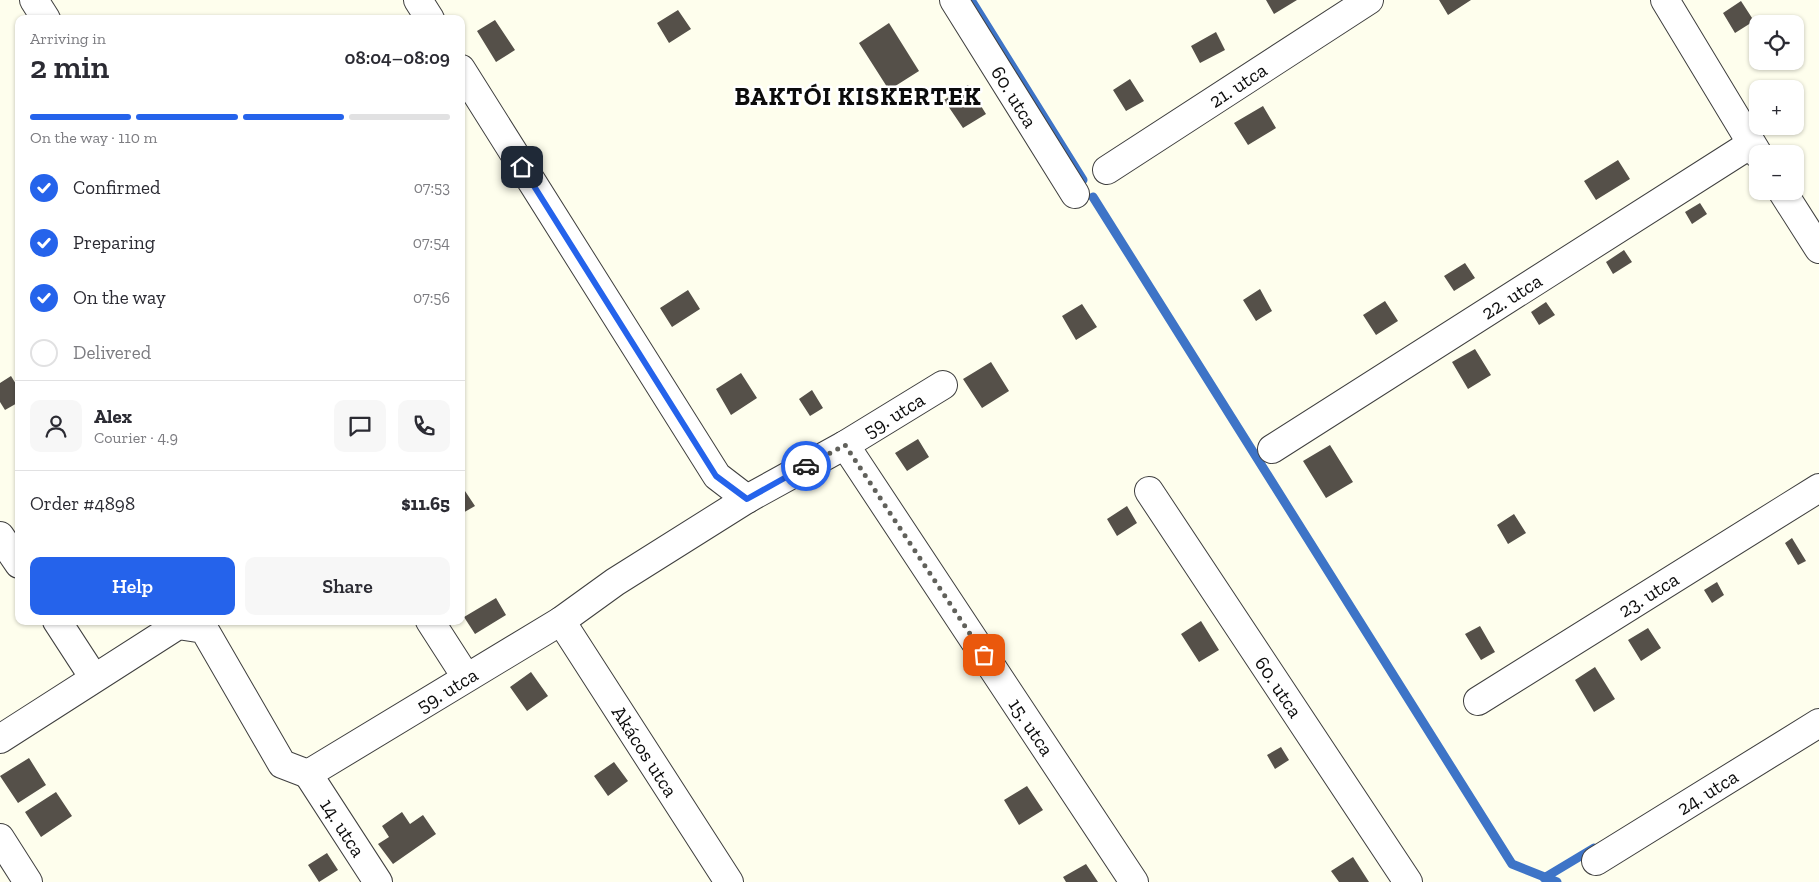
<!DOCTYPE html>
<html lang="en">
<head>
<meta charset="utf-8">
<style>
	:root { --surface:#fff; --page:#f7f7f7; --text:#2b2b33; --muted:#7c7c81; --line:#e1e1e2; --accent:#2563eb }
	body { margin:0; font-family:"Zilla Slab",serif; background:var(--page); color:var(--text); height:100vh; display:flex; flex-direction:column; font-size:19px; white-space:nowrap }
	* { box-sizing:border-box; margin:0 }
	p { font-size:16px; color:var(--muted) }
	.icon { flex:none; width:28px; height:28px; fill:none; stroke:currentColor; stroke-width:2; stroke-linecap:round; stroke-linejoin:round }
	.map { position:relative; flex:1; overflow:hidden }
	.drawer { position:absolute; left:15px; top:15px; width:450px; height:610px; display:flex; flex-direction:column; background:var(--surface); border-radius:10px; box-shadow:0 1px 4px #0004 }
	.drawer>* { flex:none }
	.buttons { position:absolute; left:1749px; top:15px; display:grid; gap:10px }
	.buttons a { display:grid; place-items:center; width:55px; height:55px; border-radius:10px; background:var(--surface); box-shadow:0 1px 4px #0004; font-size:25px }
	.pin { position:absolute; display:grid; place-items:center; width:42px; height:42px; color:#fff; margin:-21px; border-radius:10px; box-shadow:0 2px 8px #0006 }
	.courier { position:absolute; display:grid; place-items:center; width:50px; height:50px; margin:-25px; border:4px solid #2563eb; border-radius:50%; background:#fff; color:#222; box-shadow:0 1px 6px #0007 }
	.headline em { font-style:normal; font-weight:600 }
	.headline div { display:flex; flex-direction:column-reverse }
	.headline { display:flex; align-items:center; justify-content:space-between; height:85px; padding:0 15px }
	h1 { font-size:32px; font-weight:600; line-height:38px }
	.bar { display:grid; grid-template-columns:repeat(4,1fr); gap:8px 5px; align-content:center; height:60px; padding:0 15px }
	.bar i { height:6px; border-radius:4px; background:var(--line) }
	.bar .on { background:var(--accent) }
	.bar p { grid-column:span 4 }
	.line { display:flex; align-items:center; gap:12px; padding:0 15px; border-top:1px solid var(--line) }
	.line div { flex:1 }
	.round { display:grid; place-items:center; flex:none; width:52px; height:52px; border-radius:10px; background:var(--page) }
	ol { padding:0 15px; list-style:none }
	li { display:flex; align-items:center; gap:15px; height:55px }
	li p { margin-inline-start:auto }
	li .icon { padding:5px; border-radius:50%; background:var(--accent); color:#fff; stroke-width:4 }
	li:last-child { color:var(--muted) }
	li i { width:28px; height:28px; border:2px solid var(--line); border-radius:50% }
	.button { display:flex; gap:10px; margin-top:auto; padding:10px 15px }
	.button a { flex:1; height:58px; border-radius:10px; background:var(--accent); color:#fff; font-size:20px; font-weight:600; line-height:58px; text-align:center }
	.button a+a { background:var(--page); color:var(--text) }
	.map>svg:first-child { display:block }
</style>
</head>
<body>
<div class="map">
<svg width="1819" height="882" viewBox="0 0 1819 882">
	<rect width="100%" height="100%" fill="#fefeed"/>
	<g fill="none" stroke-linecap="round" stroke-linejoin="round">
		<path stroke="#3e74c7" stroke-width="9" d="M971 0 1083 180
			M1093 197 1512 864 1557 882
			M1544 878 1594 848"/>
	</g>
	<path fill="#555049" d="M1266 0H1297L1274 14Z
		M1439 0H1471L1448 15Z
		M1741 1 1754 21 1735 33 1723 13Z
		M678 10 691 29 669 43 657 23Z
		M495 20 515 50 496 62 477 31Z
		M889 23 919 71 889 90 859 43Z
		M1216 32 1225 50 1200 63 1191 46Z
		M1130 79 1144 101 1126 111 1113 90Z
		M968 85 986 114 963 128 944 100Z
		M1263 106 1276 128 1248 145 1234 123Z
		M1618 160 1630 179 1596 200 1584 181Z
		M1700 203 1707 214 1692 224 1685 212Z
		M1624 250 1632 262 1613 274 1606 262Z
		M1465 263 1475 278 1454 291 1444 276Z
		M1260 289 1272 311 1256 321 1243 300Z
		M688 290 700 309 672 327 660 308Z
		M1385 301 1398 321 1376 335 1363 315Z
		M1546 302 1555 315 1539 325 1531 312Z
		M1082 304 1097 327 1076 340 1062 316Z
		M1475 349 1491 375 1468 389 1452 362Z
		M991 362 1009 391 982 408 963 379Z
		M741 373 757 398 731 415 716 389Z
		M11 376 19 389V402L5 410 0 402V383Z
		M812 390 823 408 810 416 799 399Z
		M918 439 929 457 907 471 895 453Z
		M1330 445 1353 482 1326 498 1303 461Z
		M463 488 475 506 461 514V489Z
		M1127 506 1137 523 1117 536 1107 519Z
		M1514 514 1526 533 1508 544 1497 525Z
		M1792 538 1806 561 1798 565 1785 543Z
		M1717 582 1724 595 1712 603 1704 590Z
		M496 598 506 615 475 634 464 617Z
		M1201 621 1219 650 1199 662 1181 634Z
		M1480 626 1495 652 1481 660 1465 634Z
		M1648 628 1661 648 1641 661 1628 640Z
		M1595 667 1615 699 1594 712 1575 680Z
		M531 672 548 696 527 711 510 687Z
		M1281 747 1289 760 1275 769 1267 755Z
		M29 758 46 785 18 803 0 776Z
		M614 762 628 781 608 796 594 776Z
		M1027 786 1043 810 1019 825 1004 800Z
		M56 792 72 816 41 837 25 812Z
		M402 812 410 824 423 815 436 834 393 864 378 844 389 837 382 826Z
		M327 853 338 870 319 882 308 865Z
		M1353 857 1369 882H1339L1331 871Z
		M1086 864 1098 882H1066L1063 877Z"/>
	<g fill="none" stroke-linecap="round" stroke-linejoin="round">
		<g stroke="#3f3f3f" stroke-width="30">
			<g id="minor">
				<path d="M34 0 46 19"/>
				<path d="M418 0 430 19"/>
				<path id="s1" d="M954 0 1075 194"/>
				<path d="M1665 0 1758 154"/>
				<path d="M461 69 717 476 747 499"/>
				<path id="s2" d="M1107 170 1369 0"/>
				<path d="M1782 191 1819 249"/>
				<path id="s3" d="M845 445 1134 882"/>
				<path id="s4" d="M1272 449 1751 144"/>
				<path id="s5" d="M1149 491 1408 882"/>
				<path d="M0 536 19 564"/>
				<path d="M57 621 94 678"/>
				<path d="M430 621 466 677"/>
				<path id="s6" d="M561 621 729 882"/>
				<path id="s7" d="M1478 701 1819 488"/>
				<path id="s8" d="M0 739 178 625 204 629 282 764 308 774 561 621 615 582 747 499 845 445 943 385"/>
				<path id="s9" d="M308 774 378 882"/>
				<path d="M0 838 28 882"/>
				<path id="s10" d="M1596 861 1819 723"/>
			</g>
		</g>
		<use href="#minor" stroke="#fff" stroke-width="28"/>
	</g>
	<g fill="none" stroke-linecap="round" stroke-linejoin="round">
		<path stroke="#61615b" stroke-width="5" stroke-dasharray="0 9" d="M806 466 845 445 984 655"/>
		<path stroke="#2563eb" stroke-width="6" d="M522 167 716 476 747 499 806 466"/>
	</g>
	<g text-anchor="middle" stroke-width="5" stroke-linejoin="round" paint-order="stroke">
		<g font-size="20" fill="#0c0c0c" stroke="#fff">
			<text dy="7" stroke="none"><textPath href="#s2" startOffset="156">21. utca</textPath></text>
			<text dy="7" stroke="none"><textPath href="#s1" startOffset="114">60. utca</textPath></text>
			<text dy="7" stroke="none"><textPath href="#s4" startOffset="284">22. utca</textPath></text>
			<text dy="7" stroke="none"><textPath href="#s8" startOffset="1109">59. utca</textPath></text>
			<text dy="7" stroke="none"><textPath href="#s7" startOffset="201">23. utca</textPath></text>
			<text dy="7" stroke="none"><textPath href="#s5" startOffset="235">60. utca</textPath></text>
			<text dy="7" stroke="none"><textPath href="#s8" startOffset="584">59. utca</textPath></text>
			<text dy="7" stroke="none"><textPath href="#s3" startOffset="338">15. utca</textPath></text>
			<text dy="7" stroke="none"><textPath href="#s6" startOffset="155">Akácos utca</textPath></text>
			<text dy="7" stroke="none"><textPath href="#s10" startOffset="131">24. utca</textPath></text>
			<text dy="7" stroke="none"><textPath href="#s9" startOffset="64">14. utca</textPath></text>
		</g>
		<g font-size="25" font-weight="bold" letter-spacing="1" fill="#0c0c0c" stroke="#fff">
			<text x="858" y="105">BAKTÓI KISKERTEK</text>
		</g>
	</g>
</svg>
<div class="buttons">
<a><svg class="icon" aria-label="locate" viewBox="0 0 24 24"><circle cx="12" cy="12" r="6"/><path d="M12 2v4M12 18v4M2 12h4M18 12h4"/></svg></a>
<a>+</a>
<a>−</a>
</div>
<div class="pin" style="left:984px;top:655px;background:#ea580c"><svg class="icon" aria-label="bag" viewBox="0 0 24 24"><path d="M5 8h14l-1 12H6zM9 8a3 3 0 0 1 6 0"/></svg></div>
<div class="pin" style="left:522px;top:167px;background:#1f2937"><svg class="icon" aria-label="home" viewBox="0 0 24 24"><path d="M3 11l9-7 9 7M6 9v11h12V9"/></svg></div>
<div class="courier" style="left:806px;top:466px"><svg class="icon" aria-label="car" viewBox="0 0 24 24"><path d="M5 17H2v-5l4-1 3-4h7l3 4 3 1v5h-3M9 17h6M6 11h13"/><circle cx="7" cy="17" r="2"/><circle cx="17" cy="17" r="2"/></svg></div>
<section class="drawer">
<div class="headline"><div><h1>2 min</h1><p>Arriving in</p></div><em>08:04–08:09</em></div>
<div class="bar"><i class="on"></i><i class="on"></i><i class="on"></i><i></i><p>On the way · 110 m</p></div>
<ol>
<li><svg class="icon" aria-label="check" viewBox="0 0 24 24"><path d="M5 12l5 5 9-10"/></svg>Confirmed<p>07:53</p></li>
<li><svg class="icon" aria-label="check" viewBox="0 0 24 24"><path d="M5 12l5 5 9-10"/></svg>Preparing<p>07:54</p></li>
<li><svg class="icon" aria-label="check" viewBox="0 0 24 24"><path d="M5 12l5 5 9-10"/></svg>On the way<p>07:56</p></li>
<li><i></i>Delivered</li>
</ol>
<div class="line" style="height:90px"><a class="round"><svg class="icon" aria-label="person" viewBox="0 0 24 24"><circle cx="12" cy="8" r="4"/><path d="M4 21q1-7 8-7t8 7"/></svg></a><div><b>Alex</b><p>Courier · 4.9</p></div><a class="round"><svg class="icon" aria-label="chat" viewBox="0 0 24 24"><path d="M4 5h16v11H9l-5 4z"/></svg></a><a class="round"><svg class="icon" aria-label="phone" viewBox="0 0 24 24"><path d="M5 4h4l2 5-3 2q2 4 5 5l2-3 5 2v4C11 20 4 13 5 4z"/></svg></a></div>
<div class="line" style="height:65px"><div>Order #4898</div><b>$11.65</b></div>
<div class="button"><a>Help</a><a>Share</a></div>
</section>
</div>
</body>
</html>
